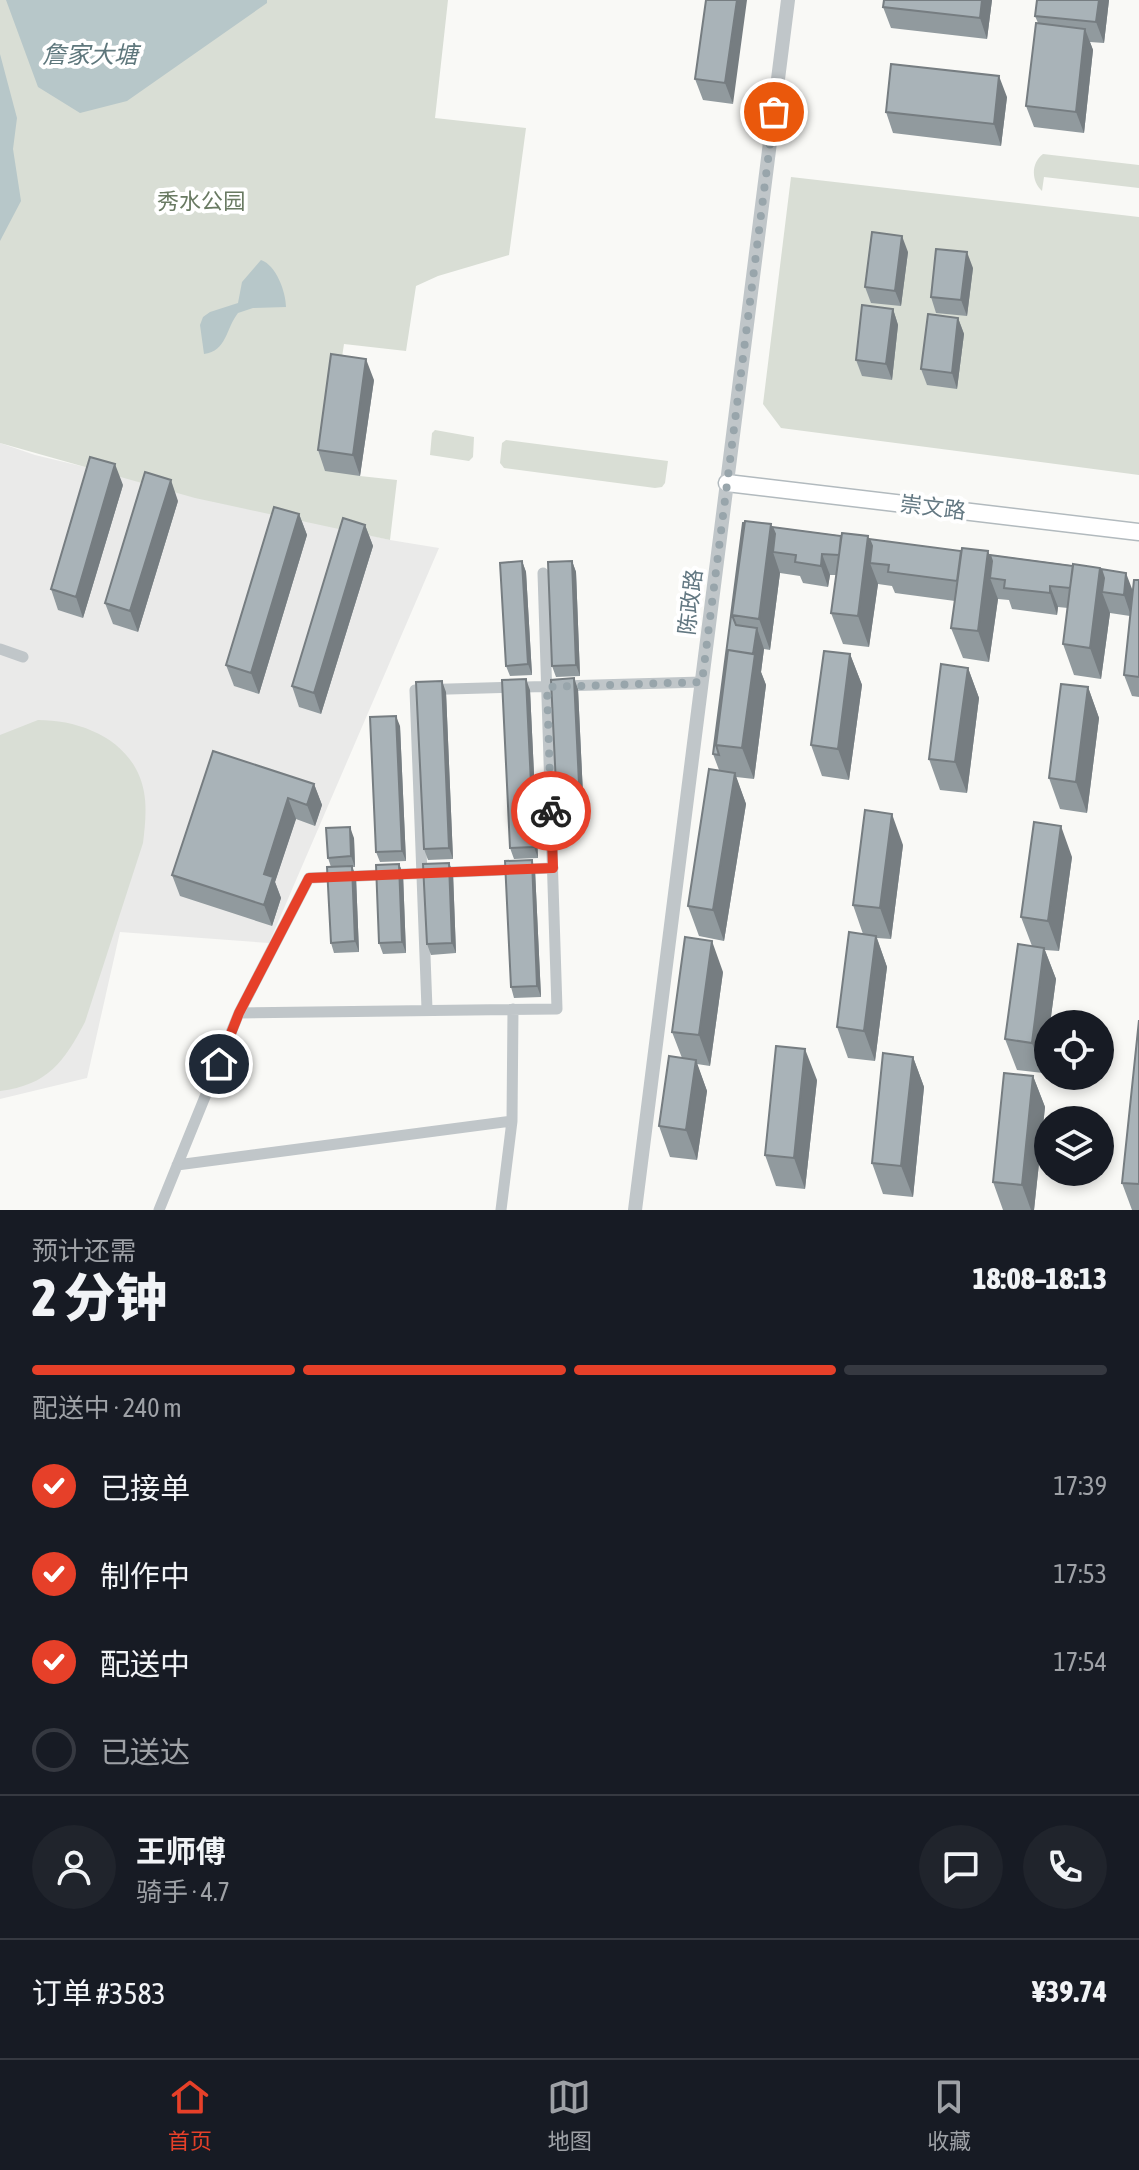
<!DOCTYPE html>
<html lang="zh">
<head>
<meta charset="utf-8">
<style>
	:root { --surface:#171b24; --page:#20242c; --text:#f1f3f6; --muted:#9ea1a6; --line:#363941; --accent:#e64029 }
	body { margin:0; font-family:"Asap Condensed","Noto Sans SC",sans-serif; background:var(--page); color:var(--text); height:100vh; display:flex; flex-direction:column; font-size:30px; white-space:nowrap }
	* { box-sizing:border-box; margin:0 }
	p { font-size:26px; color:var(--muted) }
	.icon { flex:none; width:44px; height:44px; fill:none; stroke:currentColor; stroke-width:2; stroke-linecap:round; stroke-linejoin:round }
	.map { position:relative; height:1210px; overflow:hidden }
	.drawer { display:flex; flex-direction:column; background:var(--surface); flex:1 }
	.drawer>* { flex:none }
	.controls { position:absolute; left:1034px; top:1010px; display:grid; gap:16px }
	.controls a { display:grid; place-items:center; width:80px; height:80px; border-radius:50%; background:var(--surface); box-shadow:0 4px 12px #0003; font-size:40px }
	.pin { position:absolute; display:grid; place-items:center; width:68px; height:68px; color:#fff; margin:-34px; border:4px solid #fff; border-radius:50%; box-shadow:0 2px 8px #0007 }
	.courier { position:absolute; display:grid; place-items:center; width:80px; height:80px; margin:-40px; border:6px solid #e64029; border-radius:50%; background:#fff; color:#222; box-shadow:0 2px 10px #0007 }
	.head em { font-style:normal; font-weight:800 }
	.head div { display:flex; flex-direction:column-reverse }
	.head { display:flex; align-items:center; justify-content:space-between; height:136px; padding:0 32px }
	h1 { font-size:52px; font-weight:800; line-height:60px }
	.bar { display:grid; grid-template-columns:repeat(4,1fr); gap:12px 8px; align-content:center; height:96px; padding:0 32px }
	.bar i { height:10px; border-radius:6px; background:var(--line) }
	.bar .selected { background:var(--accent) }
	.bar p { grid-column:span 4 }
	.line { display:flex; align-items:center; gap:20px; padding:0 32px; border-top:2px solid var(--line) }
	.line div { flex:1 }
	.round { display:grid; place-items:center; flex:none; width:84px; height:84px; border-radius:42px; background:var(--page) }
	ol { padding:0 32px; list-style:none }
	li { display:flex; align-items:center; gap:24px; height:88px }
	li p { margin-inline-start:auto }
	li .icon { padding:8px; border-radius:50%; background:var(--accent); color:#fff; stroke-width:4 }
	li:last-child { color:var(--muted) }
	li i { width:44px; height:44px; border:4px solid var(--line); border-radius:50% }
	.tab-bar { display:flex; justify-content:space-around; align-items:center; height:112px; border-top:2px solid var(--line); background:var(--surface); font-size:22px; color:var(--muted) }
	.tab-bar a { display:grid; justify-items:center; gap:4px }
	.tab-bar .selected { color:var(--accent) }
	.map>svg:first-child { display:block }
</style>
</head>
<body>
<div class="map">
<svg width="1139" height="1210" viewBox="0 0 1139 1210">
	<rect width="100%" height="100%" fill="#f9f9f6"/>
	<path fill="#eaeae9" d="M0 443 35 455 390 540 439 548 269 943 120 932 87 1078 0 1099Z"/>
	<path fill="#d9ded5" d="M0 0H448L435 118 526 128 509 255 438 276 416 286 406 351 344 344 341 364 360 476 397 480 390 540 195 498 0 443Z
		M1043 154 1139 165V188L1044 177 1042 191C1031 181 1031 163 1043 154Z
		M791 177 1139 217V475L781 428 763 404Z
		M435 430 474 437 473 457 469 461 430 455 432 433Z
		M506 440 668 461 665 483 662 487 655 488 504 468 500 463 502 443Z
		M38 720C84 720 135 742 144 792 147 809 145 826 143 843L85 1022C64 1062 48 1085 0 1091V735Z"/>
	<path fill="#b7c7c9" d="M6 0H267V3L127 101 80 113 38 87Z
		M0 54 17 118 13 149 21 201 0 241Z
		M261 260C276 265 286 292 286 307L253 308 238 313C226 328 227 351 204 354L200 325 203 317 210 312 238 303 242 282Z"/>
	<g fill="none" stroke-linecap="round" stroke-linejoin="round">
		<g stroke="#b2babe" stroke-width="19">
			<path id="secondary" d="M727 483 1139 532"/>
		</g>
		<path stroke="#c0c6c9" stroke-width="11" d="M0 649 23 657
			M427 1009 415 690 702 682
			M239 1013 557 1009 543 573
			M177 1165 512 1121
			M159 1210 239 1013 309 878 553 868
			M501 1210 512 1121 513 1009"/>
		<path stroke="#c0c6c9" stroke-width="14" d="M635 1210 788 0"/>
		<use href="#secondary" stroke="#fff" stroke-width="16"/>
	</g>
	<path fill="#919a9e" d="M706 0 733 104 703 100 695 79Z
		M992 0 987 39 891 28 883 7Z
		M1037 0H1109L1104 43 1090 42 1093 50 1084 133 1034 127 1026 106 1038 23 1035 16Z
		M1007 97 1001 146 893 133 886 112Z
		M908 252 901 306 871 303 865 287Z
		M973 268 967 316 936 313 931 297Z
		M893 309 898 325 892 380 862 376 856 360Z
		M958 318 964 334 957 389 927 385 921 369Z
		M374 380 360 476 325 471 318 450Z
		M123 485 83 618 58 610 51 589Z
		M178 501 138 632 113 624 105 603Z
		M299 514 307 535 259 694 234 686 226 665Z
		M743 523 1101 569 1133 591 1139 580V697L1132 696 1124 675 1130 616 1110 613 1101 679 1074 675 1063 644 1068 608 1058 607 1057 615 1012 609 1009 600 998 599 989 662 963 658 951 628 955 601 895 593 892 586 878 584 869 647 843 644 831 613 836 575H830L828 587 803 583 800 576 780 573 770 650 764 649 761 672 766 685 754 779 736 777 746 804 724 941 699 936 688 906 719 770 713 754Z
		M365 525 373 546 321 714 299 707 292 686Z
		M522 561 526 572 532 675 510 676 506 666Z
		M572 561 576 572 580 676 556 677 552 666Z
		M850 654 862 685 849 780 822 776 811 745Z
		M968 668 979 698 967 793 940 790 929 759Z
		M1088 687 1099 718 1087 813 1060 809 1049 778Z
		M578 689 584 816 560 817 557 806Z
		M530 690 538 858 514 859 510 848Z
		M446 692 453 859 428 860 424 849Z
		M400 726 406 861 380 862 376 852Z
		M213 751 314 784 322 805 315 826 296 819 275 882 281 898 272 926 180 896 172 875Z
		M354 838 355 867H352L356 877 359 952 334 953 331 943V867L328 858Z
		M903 845 891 939 877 938 887 967 875 1061 848 1058 837 1027 863 934 853 905Z
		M1072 857 1059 951 1045 950 1056 979 1050 1024H1048L1043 1073 1017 1070 1005 1039 1032 946 1021 917Z
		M532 860 535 870 541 997 514 998 511 987Z
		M449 863 453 873 456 953 431 955 427 944Z
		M399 864 403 874 406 953 383 954 379 943Z
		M723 972 710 1066 697 1064 707 1091 697 1160 670 1157 659 1126 682 1058 672 1032Z
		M1139 1020V1210H1132L1122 1183Z
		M913 1057 924 1087 913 1197 883 1194 872 1163Z
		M1033 1076 1045 1107 1034 1210H1003L993 1182Z
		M817 1080 805 1189 776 1186 765 1155Z"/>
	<path fill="#767d81" d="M737 0H747L733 104 725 83Z
		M982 0H992L987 39 980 18Z
		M1099 0H1109L1104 43 1096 22Z
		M1085 29 1093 50 1084 133 1076 112Z
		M999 76 1007 97 1001 146 994 124Z
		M902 236 908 252 901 306 895 291Z
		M967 252 973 268 967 316 961 300Z
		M893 309 898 325 892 380 886 364Z
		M958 318 964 334 957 389 952 373Z
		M366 359 374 380 360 476 353 455Z
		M115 464 123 485 83 618 76 597Z
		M171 480 178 501 138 632 130 611Z
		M299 514 307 535 259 694 251 673Z
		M771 524 782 553 773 552 780 573 770 650 759 619Z
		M365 525 373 546 321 714 314 693Z
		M868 536 878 564 870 563 878 584 869 647 858 616Z
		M988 551 999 579 990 578 998 599 989 662 978 631Z
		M822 554 830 575 828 587 821 566Z
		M522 561 526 572 532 675 528 664Z
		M572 561 576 572 580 676 576 665Z
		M1100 568 1110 593 1102 592 1110 613 1101 679 1090 648Z
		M1126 573 1134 594 1131 616 1124 595Z
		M1050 586 1058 607 1057 615 1050 593Z
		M757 628 764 649 761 672 766 685 754 779 742 748Z
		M850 654 862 685 849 780 838 749Z
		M968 668 979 698 967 793 955 762Z
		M574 678 578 689 584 816 580 805Z
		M526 679 530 690 538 858 534 847Z
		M442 681 446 692 453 859 449 848Z
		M1088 687 1099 718 1087 813 1076 782Z
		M396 716 400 726 406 861 402 851Z
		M735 773 746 804 724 941 713 910Z
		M314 784 322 805 315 826 307 805Z
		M288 798 296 819 275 882 281 898 272 926 264 905V874Z
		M892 814 903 845 891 939 880 908Z
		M1061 826 1072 857 1059 951 1048 921Z
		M350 827 354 838 355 867 351 856Z
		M532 860 535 870 541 997 537 986Z
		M449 863 453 873 456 953 452 943Z
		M399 864 403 874 406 953 402 942Z
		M352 866 356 877 359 952 355 941Z
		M876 936 887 967 875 1061 864 1031Z
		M712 941 723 972 710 1066 699 1035Z
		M1044 948 1056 979 1050 1024H1048V1038L1043 1073 1032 1043Z
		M805 1049 817 1080 805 1189 794 1158Z
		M913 1057 924 1087 913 1197 901 1166Z
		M696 1060 707 1091 697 1160 686 1130Z
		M1033 1076 1045 1107 1034 1210H1031L1022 1185Z"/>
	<path fill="#a9b3b8" stroke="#767d81" stroke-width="2" d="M706 0H737L725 83 695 79Z
		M884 0H982L980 18 883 7Z
		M1037 0H1099L1096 22 1035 16Z
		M1036 23 1085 29 1076 112 1026 106Z
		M891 64 999 76 994 124 886 112Z
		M872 232 902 236 895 291 865 287Z
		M936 249 967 252 961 300 931 297Z
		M862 305 893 309 886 364 856 360Z
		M928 314 958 318 952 373 921 369Z
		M331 354 366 359 353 455 318 450Z
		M90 457 115 464 76 597 51 589Z
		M145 472 171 480 130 611 105 603Z
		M274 507 299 514 251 673 226 665Z
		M343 518 365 525 314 693 292 686Z
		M745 521 771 524 759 619 732 615Z
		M743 523H744L732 615 736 625 757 628 753 654 728 650 716 745 719 755 713 754Z
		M772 527 841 536 839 555 822 554 821 566 795 562 796 555 773 552 775 534Z
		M842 533 868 536 858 616 831 613Z
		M869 539 961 551 957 581 888 572 889 565 870 563 872 546Z
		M962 548 988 551 978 631 951 628Z
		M990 555 1073 566 1070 588 1050 586V593L1004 588 1005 580 990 578 992 561Z
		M522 561 528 664 506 666 500 563Z
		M572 561 576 665 552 666 548 562Z
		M1073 564 1100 568 1090 648 1063 644Z
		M1101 569 1126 573 1124 595 1102 592 1104 578Z
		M1134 580H1139V677L1124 675Z
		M728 650 755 654 742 748 716 745Z
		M824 651 850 654 838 749 811 745Z
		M941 664 968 668 955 762 929 759Z
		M574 678 580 805 557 806 551 680Z
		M526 679 534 847 510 848 502 680Z
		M442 681 449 848 424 849 416 682Z
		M1061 684 1088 687 1076 782 1049 778Z
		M396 716 402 851 376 852 370 717Z
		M213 751 314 784 307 805 288 798 264 874 273 877 264 905 172 875Z
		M709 769 735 773 713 910 688 906Z
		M865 810 892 814 880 908 853 905Z
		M1034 822 1061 826 1048 921 1021 917Z
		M350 827 351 856 328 858 326 828Z
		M532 860 537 986 511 987 505 861Z
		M449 863 452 943 427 944 423 864Z
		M399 864 402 942 379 943 376 865Z
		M352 866 355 941 331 943 327 867Z
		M849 932 876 936 864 1031 837 1027Z
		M685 937 712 941 699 1035 672 1032Z
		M1018 944 1044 948 1032 1043 1005 1039Z
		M1139 1020V1184L1122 1183Z
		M776 1046 805 1049 794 1158 765 1155Z
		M883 1053 913 1057 901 1166 872 1163Z
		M669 1056 696 1060 686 1130 659 1126Z
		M1004 1073 1033 1076 1022 1185 993 1182Z"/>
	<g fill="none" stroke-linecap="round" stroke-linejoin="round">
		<path stroke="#98a5ab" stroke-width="8" stroke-dasharray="0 14.4" d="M551 811 547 687 702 682 774 112"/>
		<path stroke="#e64029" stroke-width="10" d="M219 1064 239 1013 309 878 553 868 551 811"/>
	</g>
	<g text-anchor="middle" stroke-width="8" stroke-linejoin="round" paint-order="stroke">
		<g font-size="22" fill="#697a62" stroke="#fff">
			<text x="201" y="209">秀水公园</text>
		</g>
		<g font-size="22" fill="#637882" stroke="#fff">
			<text transform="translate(933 507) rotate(7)" y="8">崇文路</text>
			<text transform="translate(690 602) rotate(-83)" y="8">陈政路</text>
		</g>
		<g font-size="24" font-style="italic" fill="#5e777c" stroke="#fff">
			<text x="90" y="63">詹家大塘</text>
		</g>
	</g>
</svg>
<div class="controls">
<a><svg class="icon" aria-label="locate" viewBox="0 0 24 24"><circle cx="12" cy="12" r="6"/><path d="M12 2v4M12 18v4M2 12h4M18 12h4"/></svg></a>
<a><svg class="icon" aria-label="layers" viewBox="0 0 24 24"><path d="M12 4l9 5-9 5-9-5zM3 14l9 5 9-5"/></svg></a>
</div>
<div class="pin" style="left:774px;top:112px;background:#ea580c"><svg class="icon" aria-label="bag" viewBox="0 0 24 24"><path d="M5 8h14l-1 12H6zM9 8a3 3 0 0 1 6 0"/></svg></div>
<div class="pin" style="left:219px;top:1064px;background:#1f2937"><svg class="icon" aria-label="home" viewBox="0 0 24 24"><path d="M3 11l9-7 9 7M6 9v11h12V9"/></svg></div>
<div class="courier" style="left:551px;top:811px"><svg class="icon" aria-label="bike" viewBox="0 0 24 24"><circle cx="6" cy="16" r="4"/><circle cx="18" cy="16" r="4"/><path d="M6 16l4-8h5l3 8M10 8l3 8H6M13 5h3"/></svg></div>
</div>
<section class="drawer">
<div class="head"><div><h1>2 分钟</h1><p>预计还需</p></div><em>18:08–18:13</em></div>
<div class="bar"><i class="selected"></i><i class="selected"></i><i class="selected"></i><i></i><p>配送中 · 240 m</p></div>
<ol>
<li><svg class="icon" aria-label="check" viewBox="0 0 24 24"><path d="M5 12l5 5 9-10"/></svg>已接单<p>17:39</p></li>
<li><svg class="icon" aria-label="check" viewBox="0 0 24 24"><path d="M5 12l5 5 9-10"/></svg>制作中<p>17:53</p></li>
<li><svg class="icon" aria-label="check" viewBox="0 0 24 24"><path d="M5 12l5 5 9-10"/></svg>配送中<p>17:54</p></li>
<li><i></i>已送达</li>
</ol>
<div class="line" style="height:144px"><a class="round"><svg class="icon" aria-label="person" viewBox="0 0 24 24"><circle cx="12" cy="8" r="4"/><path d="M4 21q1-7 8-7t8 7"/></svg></a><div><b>王师傅</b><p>骑手 · 4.7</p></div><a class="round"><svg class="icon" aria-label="chat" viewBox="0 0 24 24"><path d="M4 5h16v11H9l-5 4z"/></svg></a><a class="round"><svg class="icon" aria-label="phone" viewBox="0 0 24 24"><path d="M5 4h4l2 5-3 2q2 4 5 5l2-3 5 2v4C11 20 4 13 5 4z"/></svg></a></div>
<div class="line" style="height:104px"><div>订单 #3583</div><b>¥39.74</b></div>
</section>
<nav class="tab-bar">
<a class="selected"><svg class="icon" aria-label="home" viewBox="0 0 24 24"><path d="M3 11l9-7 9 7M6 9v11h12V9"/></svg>首页</a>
<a><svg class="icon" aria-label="map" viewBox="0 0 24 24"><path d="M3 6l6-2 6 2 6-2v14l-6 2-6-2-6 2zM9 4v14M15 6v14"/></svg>地图</a>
<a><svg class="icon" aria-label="saved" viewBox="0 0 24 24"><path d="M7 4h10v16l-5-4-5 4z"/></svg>收藏</a>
</nav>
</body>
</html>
